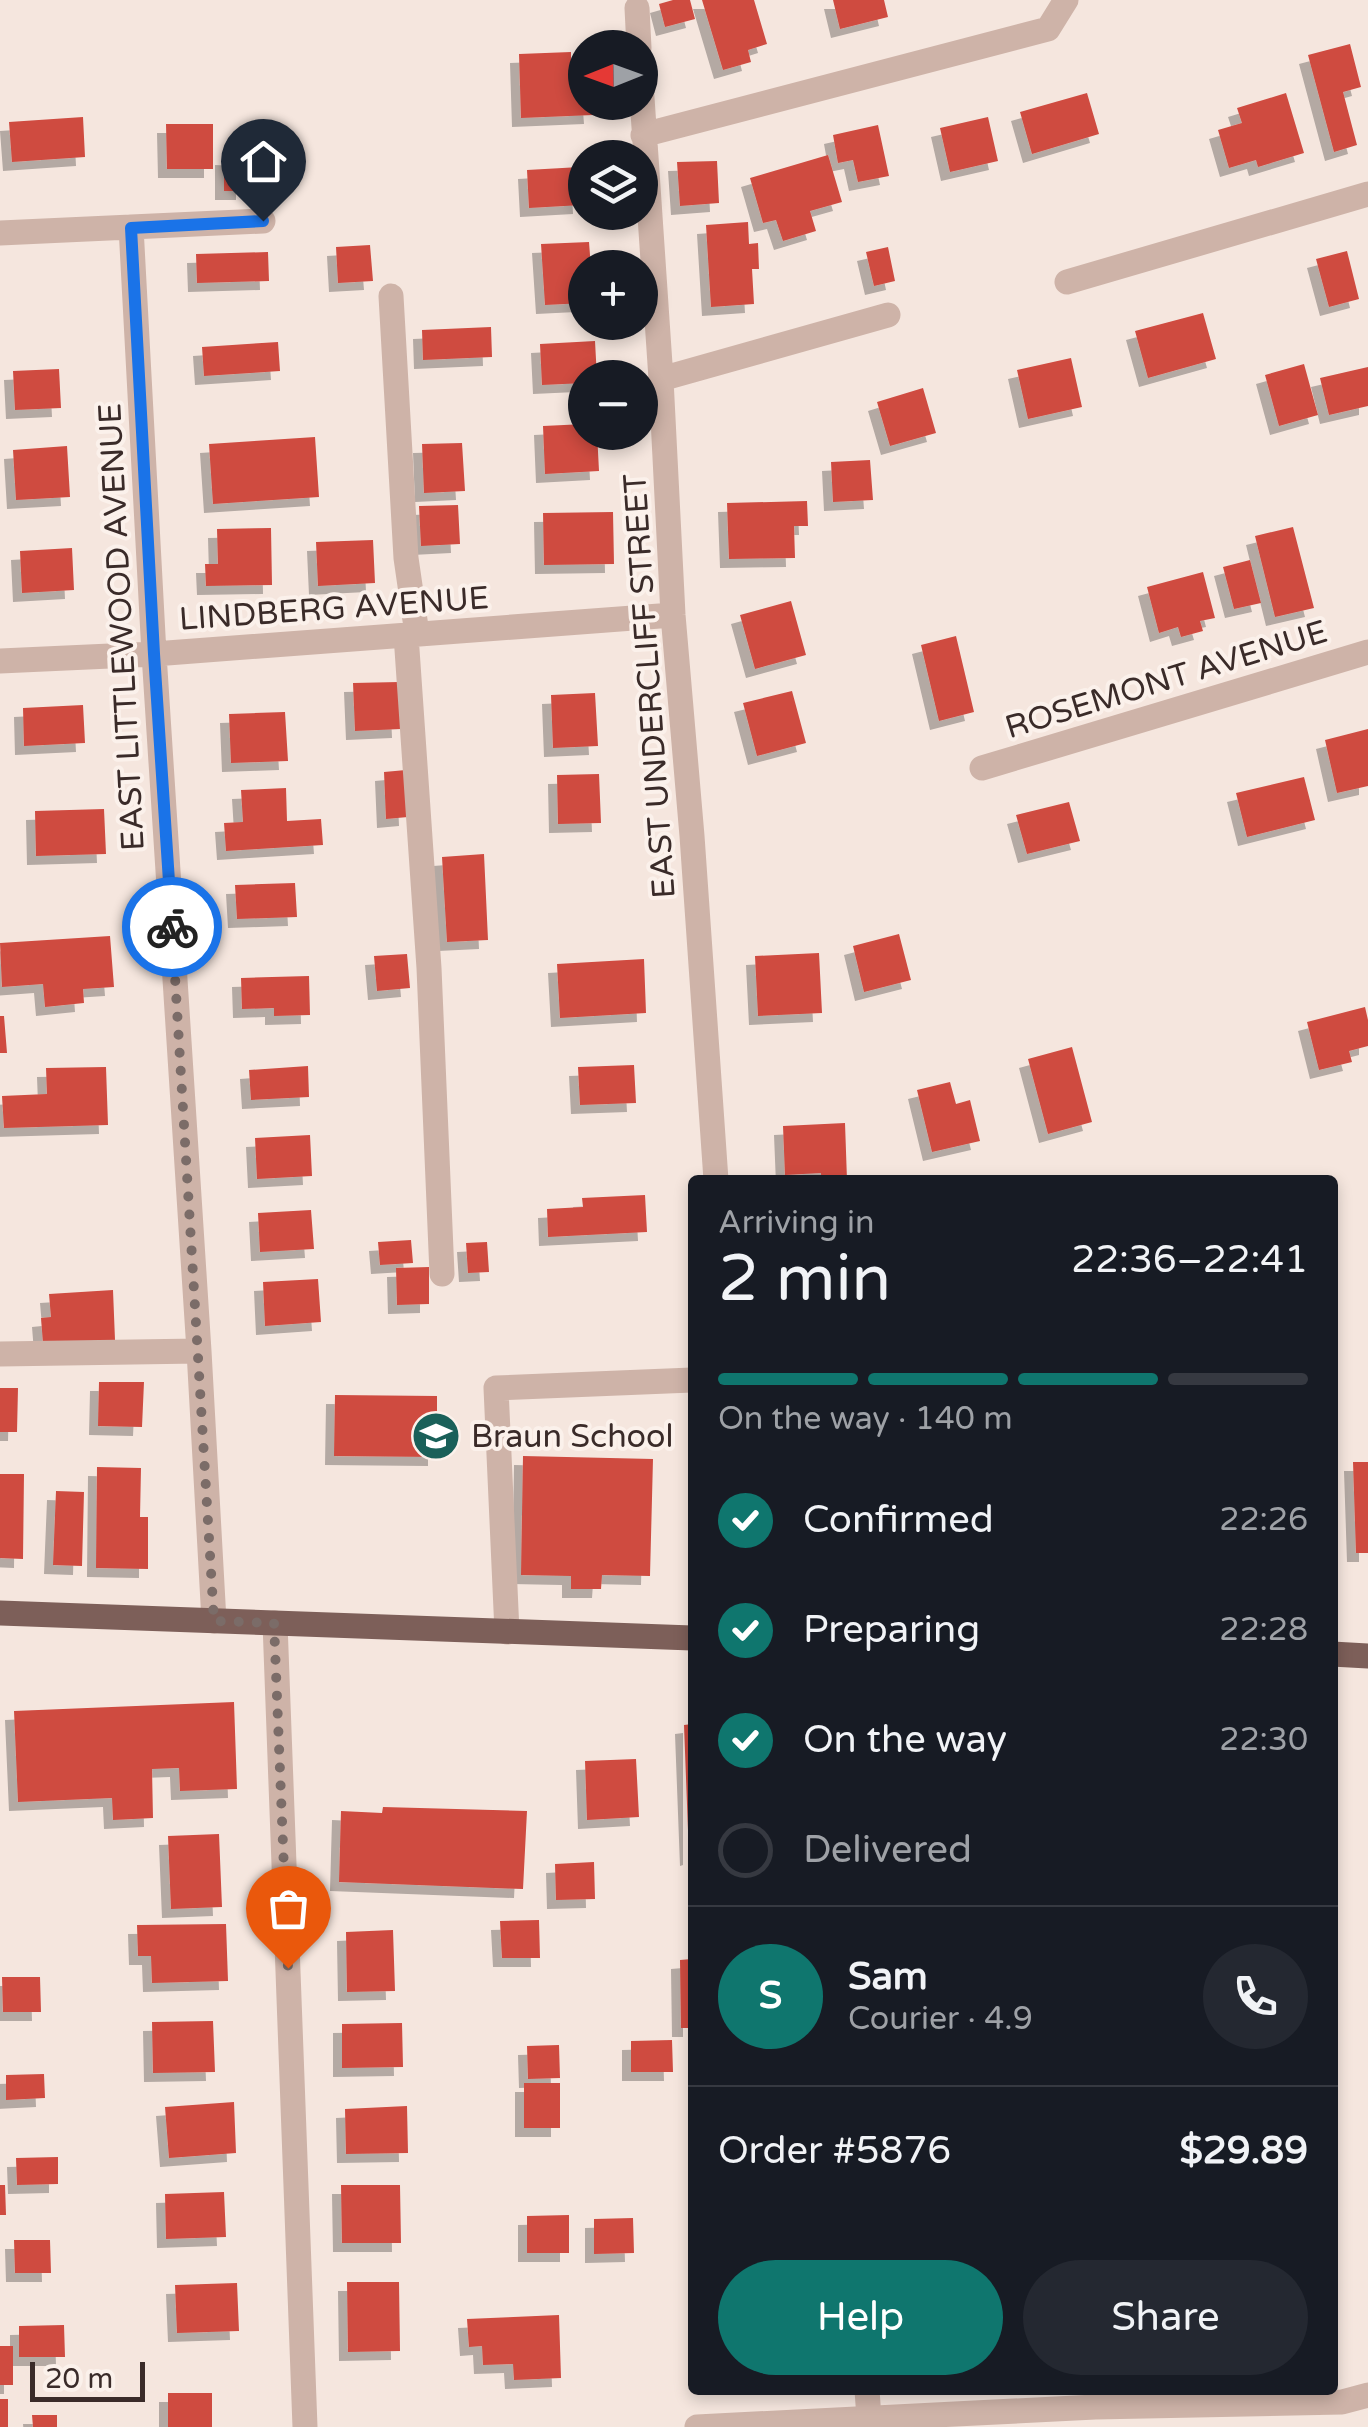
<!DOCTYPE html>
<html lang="en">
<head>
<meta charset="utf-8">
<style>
	:root { --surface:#171b24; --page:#242831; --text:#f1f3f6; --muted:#9ea1a6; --line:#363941; --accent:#0f766e }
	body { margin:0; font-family:"Varela Round",sans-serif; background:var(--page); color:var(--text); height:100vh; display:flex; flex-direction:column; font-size:38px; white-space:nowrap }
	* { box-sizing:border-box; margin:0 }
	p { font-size:32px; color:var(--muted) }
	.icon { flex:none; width:55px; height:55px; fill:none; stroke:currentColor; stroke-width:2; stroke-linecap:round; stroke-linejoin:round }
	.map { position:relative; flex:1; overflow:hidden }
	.panel { position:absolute; left:688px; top:1175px; width:650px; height:1220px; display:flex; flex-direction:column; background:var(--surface); border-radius:10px; box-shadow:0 5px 15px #0003 }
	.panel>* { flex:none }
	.needle { width:65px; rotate:269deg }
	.tools { position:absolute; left:568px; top:30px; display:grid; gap:20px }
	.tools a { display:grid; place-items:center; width:90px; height:90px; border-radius:50%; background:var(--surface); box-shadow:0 5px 15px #0003; font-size:50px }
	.scale { position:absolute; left:30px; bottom:25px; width:115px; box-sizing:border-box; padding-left:10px; border:5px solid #3a2b29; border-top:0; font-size:28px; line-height:35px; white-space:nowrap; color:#3a2b29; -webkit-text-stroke:8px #fbf1eb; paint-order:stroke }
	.pin { position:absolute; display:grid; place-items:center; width:85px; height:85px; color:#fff; margin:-102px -42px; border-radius:50% 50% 50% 0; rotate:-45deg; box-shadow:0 0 10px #0007 }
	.pin .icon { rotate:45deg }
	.courier { position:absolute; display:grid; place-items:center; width:100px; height:100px; margin:-50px; border:8px solid #1a73e8; border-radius:50%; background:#fff; color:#222; box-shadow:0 2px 12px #0007 }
	.summary em { font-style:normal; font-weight:600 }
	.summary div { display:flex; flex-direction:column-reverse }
	.summary { display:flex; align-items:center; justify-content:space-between; height:170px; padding:0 30px }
	h1 { font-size:65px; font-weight:600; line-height:75px }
	.bar { display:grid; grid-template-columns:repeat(4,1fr); gap:15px 10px; align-content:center; height:120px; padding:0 30px }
	.bar i { height:12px; border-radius:8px; background:var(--line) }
	.bar .selected { background:var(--accent) }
	.bar p { grid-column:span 4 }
	.line { display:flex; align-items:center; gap:25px; padding:0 30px; border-top:2px solid var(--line) }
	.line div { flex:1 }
	.round { display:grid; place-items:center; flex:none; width:105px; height:105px; border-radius:52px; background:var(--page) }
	ol { padding:0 30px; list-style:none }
	li { display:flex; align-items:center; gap:30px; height:110px }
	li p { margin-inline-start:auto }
	li .icon { padding:10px; border-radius:50%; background:var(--accent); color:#fff; stroke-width:4 }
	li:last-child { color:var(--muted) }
	li i { width:55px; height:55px; border:5px solid var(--line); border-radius:50% }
	.cta { display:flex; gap:20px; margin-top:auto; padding:20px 30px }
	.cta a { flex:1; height:115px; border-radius:60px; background:var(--accent); color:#fff; font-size:40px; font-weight:600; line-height:115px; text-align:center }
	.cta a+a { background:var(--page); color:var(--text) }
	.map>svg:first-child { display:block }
</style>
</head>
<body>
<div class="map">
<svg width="1368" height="2427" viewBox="0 0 1368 2427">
	<defs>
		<filter id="shadow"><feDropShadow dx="-9" dy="9" stdDeviation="0" flood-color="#0004"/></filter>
	</defs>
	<rect width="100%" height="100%" fill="#f5e6de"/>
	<path fill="#cf4b41" filter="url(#shadow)" d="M673 0H690L695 19 665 27 659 4Z
		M702 0H754L767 44 748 50 751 62 723 70Z
		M833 0H884L888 17 840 29Z
		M1350 44 1361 87 1343 92 1357 145 1334 152 1308 55Z
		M571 52V88H585V102H592L593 115 521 118 519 54Z
		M1087 93 1099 134 1032 154 1020 112Z
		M1286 93 1304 153 1258 167 1256 160 1229 168 1218 130 1242 123 1237 108Z
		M83 117 85 157 12 162 9 122Z
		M988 117 998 161 950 172 940 128Z
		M166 124H213V169H167Z
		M878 125 889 176 858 182 853 160 838 163 833 135Z
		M828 155 842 202 810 211 816 231 783 241 776 220 763 223 750 178Z
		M224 156 245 157V191H224Z
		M717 161 719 203 680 206 677 162Z
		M580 167 582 205 529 208 527 170Z
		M748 222 749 244 758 243 759 269H752L754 304 711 307 706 225Z
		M589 242 591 268H585V303L545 305 541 244Z
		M370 245 373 281 338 283 336 247Z
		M888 247 895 281 874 286 866 252Z
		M1347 251 1359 299 1329 307 1316 259Z
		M268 252 269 281 197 283 196 254Z
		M1203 313 1216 359 1148 378 1135 331Z
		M491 327 492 357 423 360 422 330Z
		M595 341 597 378H585V383L542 385 540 344Z
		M278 342 280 371 204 376 202 347Z
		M1071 358 1082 407 1028 419 1017 370Z
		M1304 364 1318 415 1279 426 1265 375Z
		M1368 367V406L1329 415 1320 378Z
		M59 369 61 408 15 410 13 371Z
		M923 388 936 433 890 446 877 402Z
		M585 424V432H597L599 471 545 474 543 426Z
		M315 437 319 497 213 504 209 444Z
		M462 443 465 491 424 493 422 444Z
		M67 446 70 497 16 500 13 450Z
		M870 460 873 500 833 502 831 462Z
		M807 501 808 526H794L795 558 729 559 727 503Z
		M458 505 460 544 421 546 419 506Z
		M613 512 614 564 544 565 543 513Z
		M1293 527 1314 608 1275 617 1255 536Z
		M271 528 272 585 206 586 205 564H218L217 529Z
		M373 540 375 583 318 586 316 542Z
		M72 548 74 590 22 593 20 551Z
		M1250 560 1261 603 1234 609 1223 567Z
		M1203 572 1215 618 1200 621 1203 631 1181 637 1178 627 1159 633 1147 587Z
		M791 601 806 655 755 669 740 615Z
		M956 636 974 712 939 721 921 645Z
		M399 682 401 729 355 731 353 683Z
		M792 691 806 743 757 756 743 703Z
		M595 693 598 746 553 748 551 695Z
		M83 705 85 743 24 746 23 708Z
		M285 712 288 761 231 763 229 714Z
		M1368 729V786L1337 793 1325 740Z
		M406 770 408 817 386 819 384 772Z
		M599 774 601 823 558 824 557 775Z
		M1304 777 1315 820 1247 837 1236 793Z
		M286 788 287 821 321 819 323 845 226 851 224 823 243 822 241 790Z
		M1069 802 1080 841 1027 854 1016 815Z
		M104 809 106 854 36 856 35 811Z
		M484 854 488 940 447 942 442 857Z
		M295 883 297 917 237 919 235 885Z
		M899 934 911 980 864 992 853 946Z
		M110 936 114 987 83 989 84 1003 45 1007 43 984 2 987 0 943Z
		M819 953 822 1013 758 1016 755 956Z
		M407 954 410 988 377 991 374 956Z
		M644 959 646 1013 560 1018 557 964Z
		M309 976 310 1015 274 1016V1008L242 1009 241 978Z
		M1365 1007 1368 1020V1046L1349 1051 1352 1062 1319 1070 1307 1022Z
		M0 1016H4L7 1053H0Z
		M1072 1047 1092 1122 1048 1134 1028 1059Z
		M634 1065 636 1103 580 1105 578 1067Z
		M308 1066 309 1097 251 1100 249 1070Z
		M106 1067 108 1125 4 1128 2 1096 47 1094 46 1068Z
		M950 1082 956 1104 970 1100 980 1141 932 1152 917 1090Z
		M845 1123 847 1180H821V1173L785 1175 783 1126Z
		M310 1135 312 1176 257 1179 255 1138Z
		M645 1195 647 1232 548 1237 547 1209 583 1207 582 1198Z
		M311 1210 314 1249 260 1252 258 1213Z
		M411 1240 413 1263 380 1265 378 1242Z
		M487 1242 489 1272 468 1273 466 1243Z
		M429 1267V1304L397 1305 396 1268Z
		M318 1279 321 1322 265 1326 263 1282Z
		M113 1290 115 1340 43 1343 41 1318 51 1317 49 1294Z
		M99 1382H144L142 1427 98 1426Z
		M0 1388H18L17 1432H0Z
		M335 1395 437 1396V1457L334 1456Z
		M523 1456 653 1459 650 1576 602 1575 601 1589H571V1576L521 1575Z
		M1353 1462H1368V1553H1356Z
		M97 1467 141 1468 140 1517H148V1569L96 1568Z
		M0 1474H24L23 1559 0 1558Z
		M56 1491 84 1492 82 1566 53 1565Z
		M234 1702 237 1789 180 1791 179 1768 152 1769 153 1818 113 1820 112 1798 18 1802 14 1711Z
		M692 1724V1856L689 1857 684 1725Z
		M636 1759 639 1817 587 1820 585 1761Z
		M383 1807 527 1811 523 1889 339 1882 341 1811 382 1813Z
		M219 1834 222 1907 171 1909 168 1836Z
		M594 1862 595 1899 556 1900 555 1864Z
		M539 1920 540 1958H502L500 1921Z
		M226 1924 228 1981 152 1983 151 1956H138L137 1925Z
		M393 1930 395 1991 347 1992 346 1932Z
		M692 1959V2028H681L680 1960Z
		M2 1977H40L41 2012H3Z
		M213 2021 215 2072 153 2073 152 2022Z
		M402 2023 403 2067 342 2068V2024Z
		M672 2040 673 2072H631V2041Z
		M559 2045 560 2078 528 2079 527 2046Z
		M44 2074 45 2098 6 2100V2075Z
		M524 2083H560V2128H524Z
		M234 2102 236 2153 169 2158 165 2107Z
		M407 2106 408 2153 346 2154 345 2109Z
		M58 2157V2184L17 2185 16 2158Z
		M0 2185H5L6 2215H0Z
		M341 2185H400L401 2243H342Z
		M224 2192 226 2237 166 2239 165 2194Z
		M569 2215V2253H527V2216Z
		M633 2218 634 2253 594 2254V2219Z
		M14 2240H50L51 2273H15Z
		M1332 2271H1337L1338 2315H1332Z
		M347 2282H399L400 2351 348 2352Z
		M237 2283 239 2331 177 2333 175 2285Z
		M559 2315 561 2378 514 2380 513 2364 483 2365 482 2346 469 2347 467 2319Z
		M64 2325 65 2357H19V2326Z
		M0 2346H13V2385H0Z
		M168 2393H212V2427H168Z
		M0 2399H8V2427H0Z
		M32 2415H57V2427H33Z"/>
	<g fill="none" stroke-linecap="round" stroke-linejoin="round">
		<path stroke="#ceb3a8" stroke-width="25" d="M637 8 639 48
			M640 68 661 379 673 615 692 836 716 1180
			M643 135 1048 29 1066 0
			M131 227 154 654 199 1351 214 1621
			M0 233 263 221
			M1067 282 1368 194
			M391 296 406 558 417 634
			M661 379 888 315
			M406 635 429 968 442 1274
			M0 661 154 654 673 615
			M982 768 1368 652
			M0 1354 199 1351
			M275 1623 305 2427
			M507 1632 496 1388 692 1380
			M867 2390 869 2418
			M697 2427 1095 2407 1342 2402 1368 2395"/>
		<path stroke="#7d5f59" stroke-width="25" d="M0 1613 692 1638
			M1332 1654 1368 1656"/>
	</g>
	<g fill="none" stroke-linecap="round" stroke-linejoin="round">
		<path stroke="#7b6c68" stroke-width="10" stroke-dasharray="0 18" d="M172 927 214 1621 274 1623 288 1968"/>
		<path stroke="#1a73e8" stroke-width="12" d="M172 927 154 654 131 228 263 221"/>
	</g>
	<defs>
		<g id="school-disc" transform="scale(2.5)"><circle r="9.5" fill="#1a6059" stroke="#fbf1eb"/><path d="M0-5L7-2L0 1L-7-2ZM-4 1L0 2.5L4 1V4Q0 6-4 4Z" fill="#fff"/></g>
	</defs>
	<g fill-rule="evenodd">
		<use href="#school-disc" x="436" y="1436"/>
	</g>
	<g text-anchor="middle" stroke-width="8" stroke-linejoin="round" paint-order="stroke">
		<g font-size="32" fill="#3a2b29" stroke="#fbf1eb">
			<text transform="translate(334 608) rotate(-4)" y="11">LINDBERG AVENUE</text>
			<text transform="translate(121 627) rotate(-93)" y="11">EAST LITTLEWOOD AVENUE</text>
			<text transform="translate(1166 679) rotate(-17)" y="11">ROSEMONT AVENUE</text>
			<text transform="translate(649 686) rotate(-94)" y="11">EAST UNDERCLIFF STREET</text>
		</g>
		<g font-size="32" fill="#3a2b29" stroke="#fbf1eb" text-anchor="start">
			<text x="471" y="1447">Braun School</text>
		</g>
	</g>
</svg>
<div class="tools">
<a><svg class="needle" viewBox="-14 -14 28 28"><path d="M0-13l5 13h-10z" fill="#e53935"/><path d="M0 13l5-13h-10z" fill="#9ea1a6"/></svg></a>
<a><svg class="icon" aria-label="layers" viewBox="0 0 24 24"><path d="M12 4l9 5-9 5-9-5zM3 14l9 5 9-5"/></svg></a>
<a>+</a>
<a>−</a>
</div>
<div class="scale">20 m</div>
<div class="pin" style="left:288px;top:1968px;background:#ea580c"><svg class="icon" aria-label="bag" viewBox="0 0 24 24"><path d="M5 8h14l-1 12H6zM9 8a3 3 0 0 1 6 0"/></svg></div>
<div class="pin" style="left:263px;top:221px;background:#1f2937"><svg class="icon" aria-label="home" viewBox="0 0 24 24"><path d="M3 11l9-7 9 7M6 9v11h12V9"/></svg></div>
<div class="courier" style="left:172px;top:927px"><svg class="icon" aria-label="bike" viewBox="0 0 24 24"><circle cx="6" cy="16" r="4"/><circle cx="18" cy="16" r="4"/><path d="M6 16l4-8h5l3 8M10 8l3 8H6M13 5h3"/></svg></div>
<section class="panel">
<div class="summary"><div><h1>2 min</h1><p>Arriving in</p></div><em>22:36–22:41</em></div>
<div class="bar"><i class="selected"></i><i class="selected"></i><i class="selected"></i><i></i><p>On the way · 140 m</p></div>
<ol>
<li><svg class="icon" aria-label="check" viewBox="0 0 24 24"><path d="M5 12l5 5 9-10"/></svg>Confirmed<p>22:26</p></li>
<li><svg class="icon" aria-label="check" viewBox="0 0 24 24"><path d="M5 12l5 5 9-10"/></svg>Preparing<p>22:28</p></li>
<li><svg class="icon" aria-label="check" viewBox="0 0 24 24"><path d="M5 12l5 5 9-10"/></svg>On the way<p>22:30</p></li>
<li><i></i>Delivered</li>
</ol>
<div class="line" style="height:180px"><b class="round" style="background:var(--accent);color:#fff">S</b><div><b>Sam</b><p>Courier · 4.9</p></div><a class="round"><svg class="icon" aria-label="phone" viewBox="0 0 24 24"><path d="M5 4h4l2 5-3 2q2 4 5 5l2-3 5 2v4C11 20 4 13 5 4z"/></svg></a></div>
<div class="line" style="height:130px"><div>Order #5876</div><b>$29.89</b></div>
<div class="cta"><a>Help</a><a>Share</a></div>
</section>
</div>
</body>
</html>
